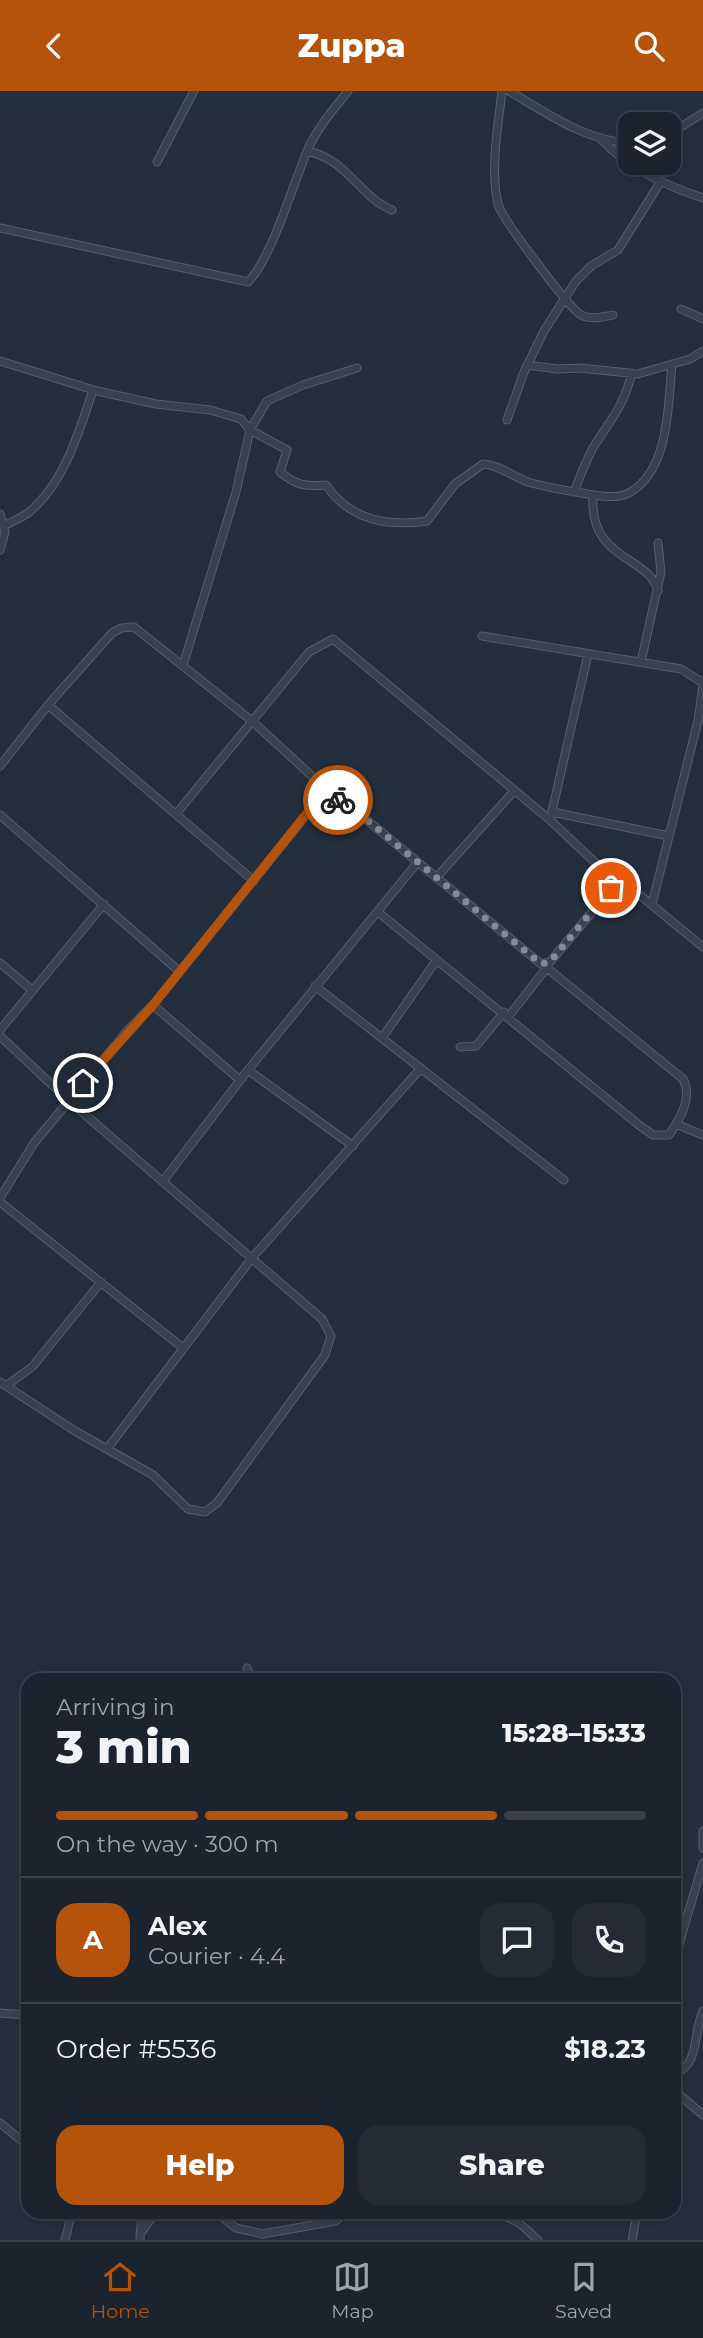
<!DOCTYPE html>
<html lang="en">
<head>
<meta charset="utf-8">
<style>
	:root { --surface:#1b232e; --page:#242b36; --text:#f1f3f6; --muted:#a0a4aa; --line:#39404a; --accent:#b45309 }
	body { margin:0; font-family:Montserrat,sans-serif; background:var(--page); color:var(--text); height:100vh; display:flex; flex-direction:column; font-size:26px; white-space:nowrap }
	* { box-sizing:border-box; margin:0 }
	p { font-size:23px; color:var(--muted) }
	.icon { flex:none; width:38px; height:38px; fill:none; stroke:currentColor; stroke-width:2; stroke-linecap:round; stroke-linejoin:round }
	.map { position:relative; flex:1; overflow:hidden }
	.side { position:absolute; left:21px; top:1582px; width:660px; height:546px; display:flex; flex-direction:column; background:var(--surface); border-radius:21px; box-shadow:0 4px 10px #0003,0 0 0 2px var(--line) }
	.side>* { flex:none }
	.controls { position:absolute; left:618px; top:21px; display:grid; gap:14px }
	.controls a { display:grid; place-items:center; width:63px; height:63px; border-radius:14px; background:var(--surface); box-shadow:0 4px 10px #0003,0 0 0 2px var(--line); font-size:35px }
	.pin { position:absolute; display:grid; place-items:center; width:60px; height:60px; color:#fff; margin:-30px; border:4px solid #fff; border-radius:50%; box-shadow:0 2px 7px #0007 }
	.courier { position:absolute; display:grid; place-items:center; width:70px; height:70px; margin:-35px; border:5px solid #b45309; border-radius:50%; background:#fff; color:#222; box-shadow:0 2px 9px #0007 }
	.head em { font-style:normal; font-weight:800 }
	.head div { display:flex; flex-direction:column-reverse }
	.head { display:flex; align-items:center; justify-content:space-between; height:119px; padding:0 35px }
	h1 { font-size:46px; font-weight:800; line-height:52px }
	.bar { display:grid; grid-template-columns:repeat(4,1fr); gap:10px 7px; align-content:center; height:84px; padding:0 35px }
	.bar i { height:9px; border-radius:5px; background:var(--line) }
	.bar .current { background:var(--accent) }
	.bar p { grid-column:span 4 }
	.line { display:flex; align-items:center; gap:18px; padding:0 35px; border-top:2px solid var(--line) }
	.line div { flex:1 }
	.round { display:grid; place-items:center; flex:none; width:74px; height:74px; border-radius:21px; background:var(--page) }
	.cta { display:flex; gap:14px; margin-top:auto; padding:14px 35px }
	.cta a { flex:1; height:80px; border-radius:21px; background:var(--accent); color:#fff; font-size:28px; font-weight:800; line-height:80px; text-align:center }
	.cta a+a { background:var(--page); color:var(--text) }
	header { display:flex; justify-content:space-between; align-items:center; height:91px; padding:0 35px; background:var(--accent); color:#fff; font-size:32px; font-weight:800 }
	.menu { display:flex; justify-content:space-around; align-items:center; height:98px; border-top:2px solid var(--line); background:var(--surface); font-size:19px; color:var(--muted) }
	.menu a { display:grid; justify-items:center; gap:4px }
	.menu .current { color:var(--accent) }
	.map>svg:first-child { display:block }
</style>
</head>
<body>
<header><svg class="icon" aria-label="back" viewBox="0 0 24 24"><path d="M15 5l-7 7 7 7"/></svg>Zuppa<svg class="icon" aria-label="search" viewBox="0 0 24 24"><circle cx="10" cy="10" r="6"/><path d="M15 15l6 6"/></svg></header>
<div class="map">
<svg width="703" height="2149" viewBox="0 0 703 2149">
	<rect width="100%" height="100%" fill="#242f3e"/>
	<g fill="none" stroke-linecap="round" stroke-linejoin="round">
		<g stroke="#565f6c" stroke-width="9">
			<path id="street" d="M502 0C498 35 490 79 498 113 502 128 569 217 581 224 591 229 603 226 613 224
				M509 0C547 22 585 50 630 52
				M668 44 703 22
				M602 49C628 77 666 95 703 107
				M307 60C349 69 359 106 392 119
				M157 71 194 0
				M0 137 248 191C272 167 293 93 308 58 317 37 334 18 348 0
				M681 218 703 228
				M0 270 97 300 156 313 210 319 241 328 250 339 236 401 183 574
				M527 274 557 278 580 277 638 283 690 268 703 260
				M357 277 303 294 267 310 250 339 287 359 280 381C296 394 305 396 326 394 350 429 386 436 427 430L455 393 483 373C499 374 512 385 528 391 545 396 563 399 581 402 594 404 616 409 629 402 670 379 668 313 672 273
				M507 329 524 281 544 240 576 190 591 175 618 159 661 90
				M574 401C580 386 586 369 594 355 612 327 623 316 632 282
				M593 404C589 471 648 463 658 500
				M0 423 5 441 0 459
				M4 435C11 431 21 427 28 422 64 393 79 341 93 299
				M482 545 681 578 703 592
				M641 571 661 481 658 452
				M48 614 254 790
				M0 675 48 614 112 542 121 537 134 536 252 630 338 709
				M552 721 669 745
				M176 723 309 561 333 548 550 729 620 795
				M0 724 179 880
				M550 729 588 563
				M436 787 514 700
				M652 813 698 630 703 594
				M378 821 639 1034 653 1044H669C680 1028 693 1006 683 988L547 877
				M0 872 32 899
				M315 895 564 1089
				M153 914 240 989
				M509 925 548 875
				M0 939 104 813
				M0 945 68 1009 322 1228 331 1245 325 1264 217 1412 205 1421 188 1418 153 1384 75 1340 0 1291
				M382 947 436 870
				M460 956 476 955 504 921
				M248 979 353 1055
				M676 1033 703 1044
				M163 1090 248 979 417 772
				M0 1107 34 1052 128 939 153 914 308 722 328 707 350 715 541 873 550 871 612 797 620 795 630 796 703 856
				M0 1111 183 1257
				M6 1295 33 1275 101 1191
				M107 1358 252 1167 421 977
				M247 1577 252 1589
				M703 1740V1757
				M674 1870 703 1772
				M0 1922 28 1924
				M674 1984C702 1969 691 1947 703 1920
				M674 1999 703 2024
				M0 2032 28 2055
				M207 2121 221 2125 236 2137 263 2143 335 2130 348 2121
				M495 2121 518 2131 538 2149
				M140 2143 156 2121
				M65 2149 72 2121
				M140 2149 142 2121
				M632 2149 637 2121"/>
		</g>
		<use href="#street" stroke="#38414e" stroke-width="7"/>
	</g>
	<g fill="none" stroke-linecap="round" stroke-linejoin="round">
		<path stroke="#828b98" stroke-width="7" stroke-dasharray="0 12.6" d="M338 709 350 715 541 873 550 871 611 797"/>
		<path stroke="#b45309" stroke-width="9" d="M83 992 153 914 307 722 328 707 338 709"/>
	</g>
</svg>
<div class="controls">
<a><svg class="icon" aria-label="layers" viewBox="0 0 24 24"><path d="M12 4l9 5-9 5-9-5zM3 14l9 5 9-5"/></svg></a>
</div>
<div class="pin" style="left:611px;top:797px;background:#ea580c"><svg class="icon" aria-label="bag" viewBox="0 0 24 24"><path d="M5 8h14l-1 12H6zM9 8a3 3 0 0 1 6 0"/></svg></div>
<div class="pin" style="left:83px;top:992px;background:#1f2937"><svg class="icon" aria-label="home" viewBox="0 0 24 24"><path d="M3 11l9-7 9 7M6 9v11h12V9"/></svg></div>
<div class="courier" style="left:338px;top:709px"><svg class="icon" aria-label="bike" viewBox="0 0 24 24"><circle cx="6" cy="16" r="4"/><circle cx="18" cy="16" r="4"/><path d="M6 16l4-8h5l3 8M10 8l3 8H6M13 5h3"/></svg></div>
<section class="side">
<div class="head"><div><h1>3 min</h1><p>Arriving in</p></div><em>15:28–15:33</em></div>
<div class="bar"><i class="current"></i><i class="current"></i><i class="current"></i><i></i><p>On the way · 300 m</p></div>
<div class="line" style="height:126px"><b class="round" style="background:var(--accent);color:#fff">A</b><div><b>Alex</b><p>Courier · 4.4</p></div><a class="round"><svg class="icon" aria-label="chat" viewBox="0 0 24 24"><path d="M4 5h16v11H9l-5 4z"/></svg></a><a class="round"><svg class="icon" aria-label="phone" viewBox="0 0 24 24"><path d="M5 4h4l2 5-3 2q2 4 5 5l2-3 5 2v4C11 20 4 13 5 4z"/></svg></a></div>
<div class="line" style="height:91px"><div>Order #5536</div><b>$18.23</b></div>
<div class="cta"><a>Help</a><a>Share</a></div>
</section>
</div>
<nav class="menu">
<a class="current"><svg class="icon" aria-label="home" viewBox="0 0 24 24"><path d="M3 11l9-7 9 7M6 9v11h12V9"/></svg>Home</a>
<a><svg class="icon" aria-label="map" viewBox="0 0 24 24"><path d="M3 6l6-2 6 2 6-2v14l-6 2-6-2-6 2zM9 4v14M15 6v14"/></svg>Map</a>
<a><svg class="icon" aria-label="saved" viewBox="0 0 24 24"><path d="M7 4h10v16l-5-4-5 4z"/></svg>Saved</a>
</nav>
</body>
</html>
